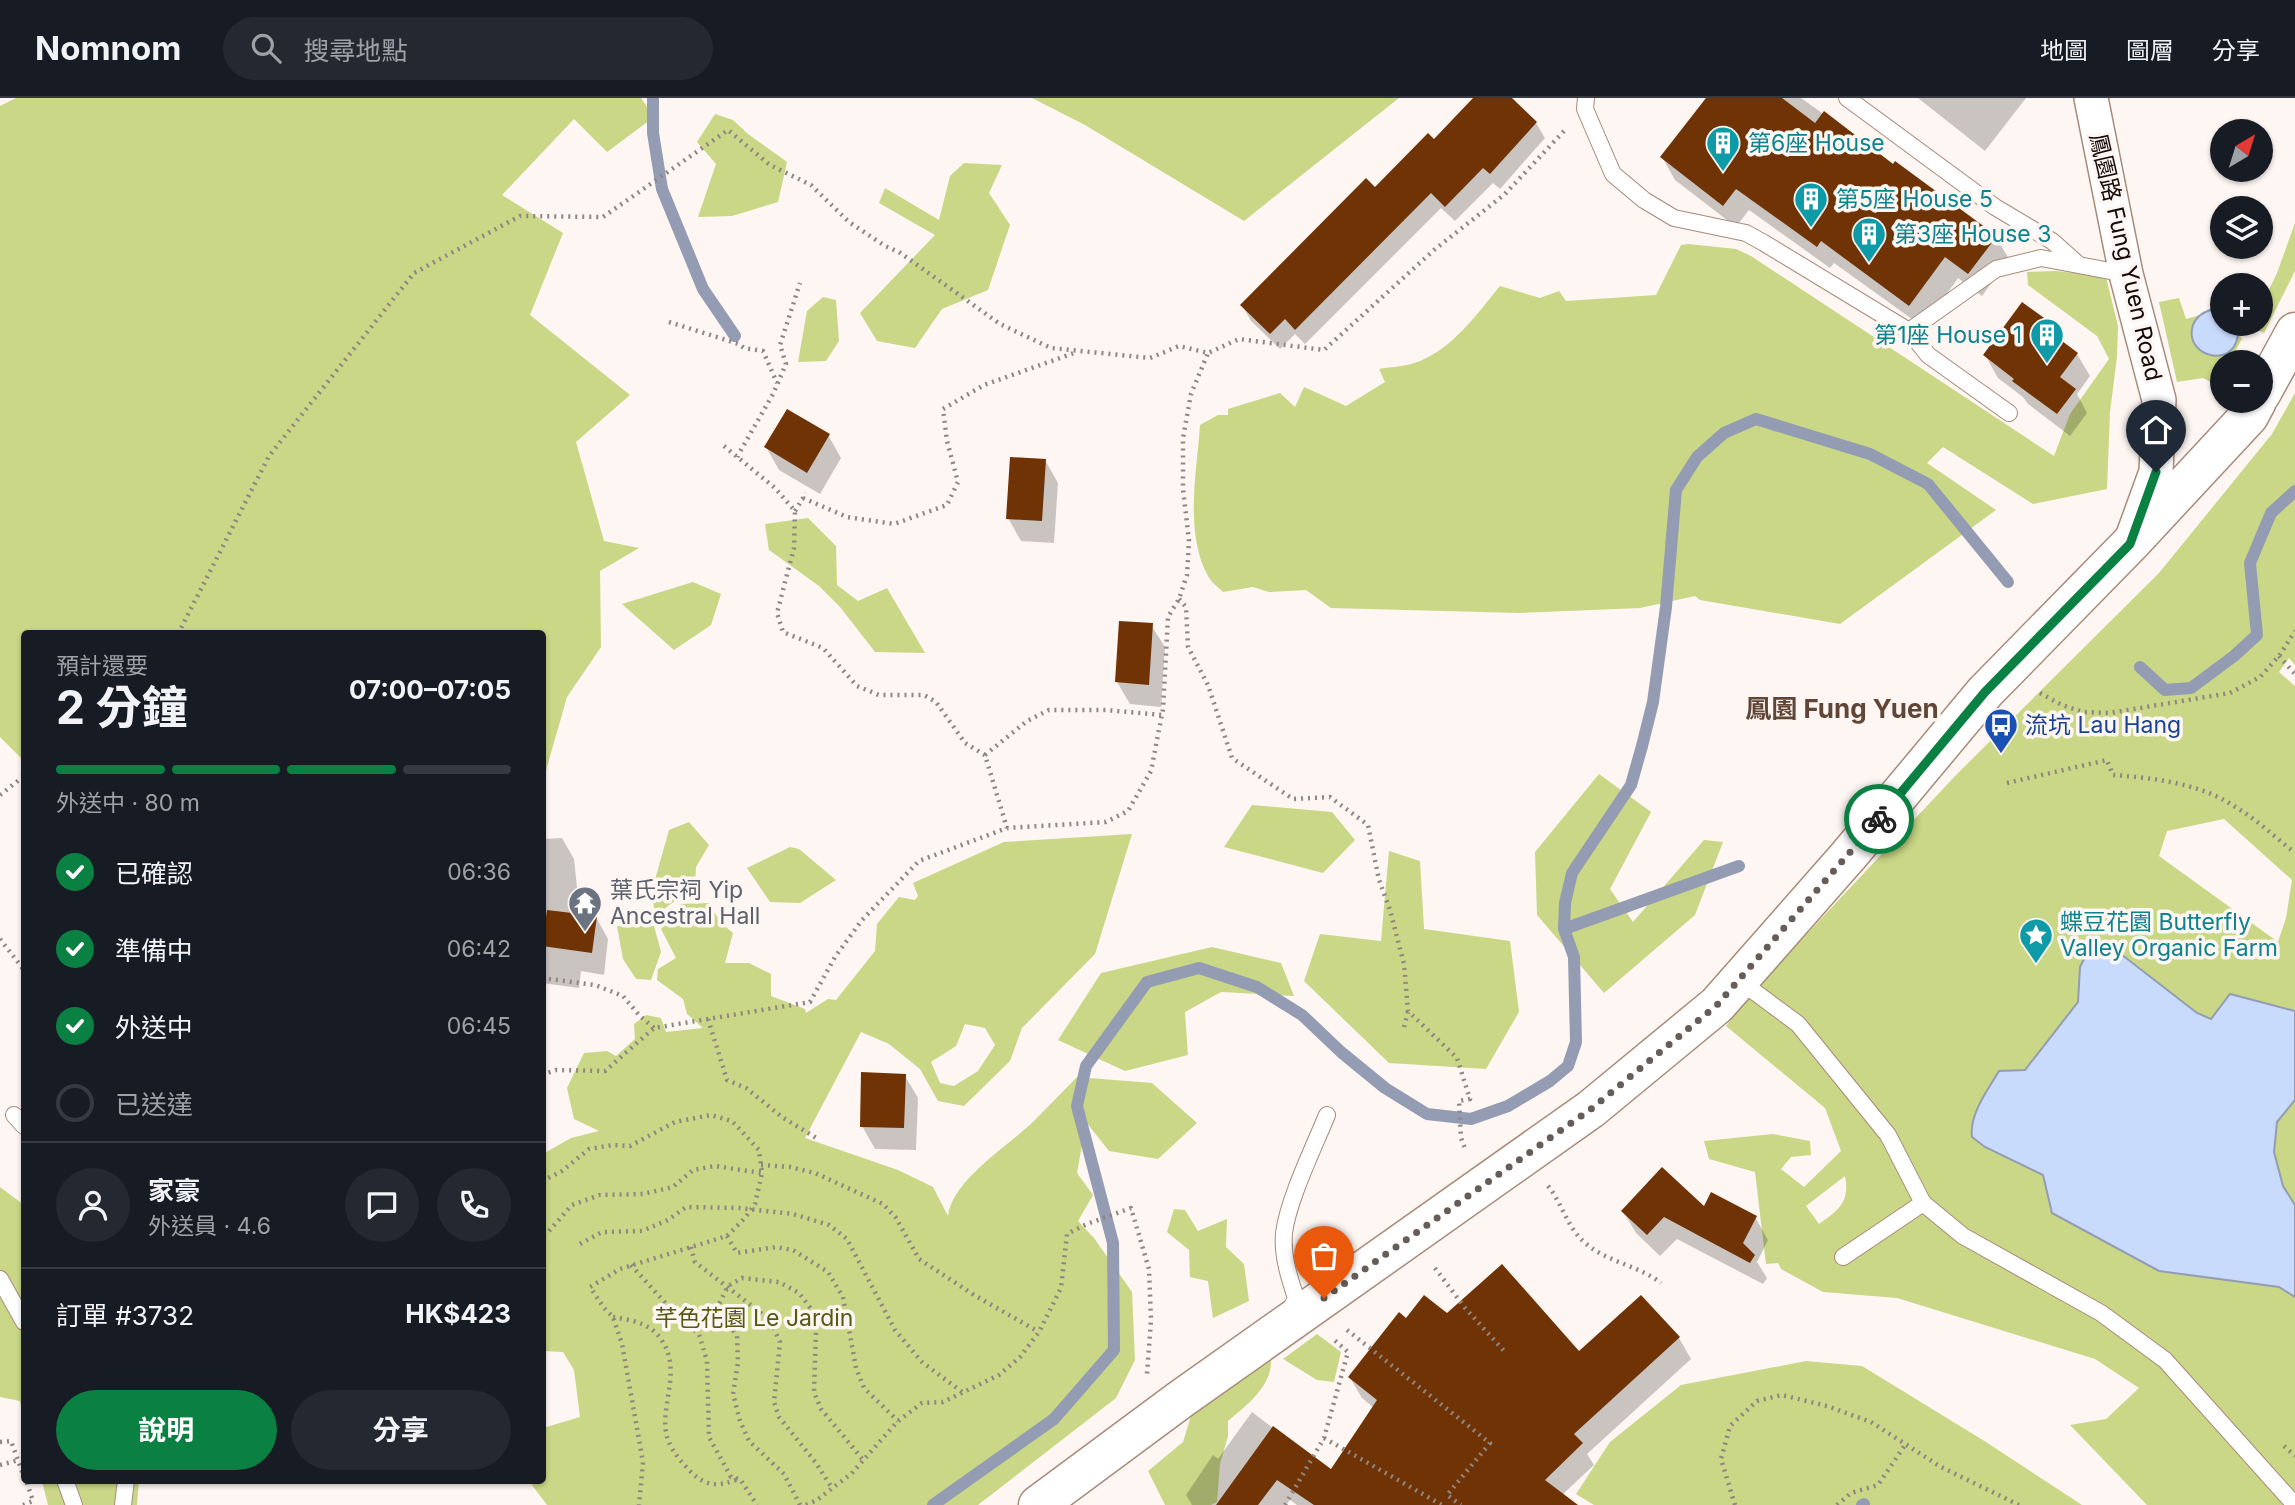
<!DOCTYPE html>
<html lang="zh-TW">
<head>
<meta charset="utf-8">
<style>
	:root { --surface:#171b24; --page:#242831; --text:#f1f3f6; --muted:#9ea1a6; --line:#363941; --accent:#0b8043 }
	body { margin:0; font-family:Inter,"Noto Sans TC",sans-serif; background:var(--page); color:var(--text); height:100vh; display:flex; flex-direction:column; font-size:26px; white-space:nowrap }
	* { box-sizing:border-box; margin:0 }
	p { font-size:23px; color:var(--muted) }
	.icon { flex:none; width:38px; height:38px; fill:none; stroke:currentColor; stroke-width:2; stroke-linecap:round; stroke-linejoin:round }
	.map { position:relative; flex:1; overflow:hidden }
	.panel { position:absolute; left:21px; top:532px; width:525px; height:854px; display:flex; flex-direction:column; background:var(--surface); border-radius:7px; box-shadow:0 2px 5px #0004 }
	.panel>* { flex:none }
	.needle { width:46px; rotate:38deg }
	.buttons { position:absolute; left:2210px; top:21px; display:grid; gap:14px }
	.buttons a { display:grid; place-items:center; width:63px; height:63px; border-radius:50%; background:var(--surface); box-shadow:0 2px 5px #0004; font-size:35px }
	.pin { position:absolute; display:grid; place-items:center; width:60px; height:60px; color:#fff; margin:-72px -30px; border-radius:50% 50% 50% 0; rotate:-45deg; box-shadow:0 0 7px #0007 }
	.pin .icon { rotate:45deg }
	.courier { position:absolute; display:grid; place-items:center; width:70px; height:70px; margin:-35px; border:5px solid #0b8043; border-radius:50%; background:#fff; color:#222; box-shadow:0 2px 9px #0007 }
	.head em { font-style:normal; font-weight:700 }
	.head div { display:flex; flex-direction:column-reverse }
	.head { display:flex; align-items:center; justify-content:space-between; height:119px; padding:0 35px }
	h1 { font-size:46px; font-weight:700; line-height:52px }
	.bar { display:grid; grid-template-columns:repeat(4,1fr); gap:10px 7px; align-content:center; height:84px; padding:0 35px }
	.bar i { height:9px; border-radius:5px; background:var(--line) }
	.bar .on { background:var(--accent) }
	.bar p { grid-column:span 4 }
	.line { display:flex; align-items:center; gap:18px; padding:0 35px; border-top:2px solid var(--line) }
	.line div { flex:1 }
	.round { display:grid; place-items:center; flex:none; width:74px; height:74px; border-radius:37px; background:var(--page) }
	ol { padding:0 35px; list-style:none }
	li { display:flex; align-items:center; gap:21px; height:77px }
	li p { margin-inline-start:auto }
	li .icon { padding:7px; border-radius:50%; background:var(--accent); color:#fff; stroke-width:4 }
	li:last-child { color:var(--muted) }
	li i { width:38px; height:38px; border:4px solid var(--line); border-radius:50% }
	.button { display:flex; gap:14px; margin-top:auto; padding:14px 35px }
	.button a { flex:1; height:80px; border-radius:42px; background:var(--accent); color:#fff; font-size:28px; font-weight:700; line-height:80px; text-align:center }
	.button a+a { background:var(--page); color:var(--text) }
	header { display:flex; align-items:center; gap:42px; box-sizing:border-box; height:98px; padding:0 35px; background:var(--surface); border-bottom:2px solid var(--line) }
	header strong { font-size:33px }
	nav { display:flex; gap:38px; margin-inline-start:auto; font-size:24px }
	.search { width:490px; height:63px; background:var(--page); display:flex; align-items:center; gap:18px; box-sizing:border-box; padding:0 24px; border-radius:38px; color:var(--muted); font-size:26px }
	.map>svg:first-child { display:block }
</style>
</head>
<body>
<header>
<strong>Nomnom</strong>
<div class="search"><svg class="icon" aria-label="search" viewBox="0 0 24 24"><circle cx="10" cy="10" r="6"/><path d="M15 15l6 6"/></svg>搜尋地點</div>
<nav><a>地圖</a><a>圖層</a><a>分享</a></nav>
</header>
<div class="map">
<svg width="2295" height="1407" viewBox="0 0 2295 1407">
	<rect width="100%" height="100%" fill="#fdf6f2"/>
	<path fill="#cad786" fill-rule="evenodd" d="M16 0H641L654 19 607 54 574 21 502 97 563 135 530 217 630 297 576 344 604 443 639 450 600 473 601 549 567 599 543 683 542 536H24V663L0 639V8Z
		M1032 0H1399L1244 123 1085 27Z
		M715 16 733 22 748 36 787 64 778 104 732 118 698 119 716 66 697 44Z
		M964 65 1002 67 989 95 1010 127 988 192 942 211 915 250 877 243 860 215 935 137 879 105 885 90 939 122 950 78Z
		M2295 125V173L2264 235 2250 228 2261 226V208L2277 175Z
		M1688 146 1736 151 1751 158 2054 358 2070 316 2109 261 2097 238 2028 187 2027 174 2056 173 2106 179 2118 228 2117 259 2110 314 2107 391 2033 406 1943 349 1927 365 1996 412 1840 526 1700 502 1695 498 1640 510 1519 515 1331 510 1306 492 1269 494 1253 489 1223 494C1218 489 1211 484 1208 478 1184 434 1197 374 1200 327L1218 317H1228V311L1280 295 1295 309 1304 289 1346 308 1385 284 1379 271C1389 269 1401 269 1411 266 1450 255 1476 217 1500 188L1540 200 1559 193 1566 203 1656 197 1681 147Z
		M823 199 836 202 839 243 826 263 798 264 807 213Z
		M2179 200 2186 221 2200 217 2192 230 2237 244 2239 236 2242 241 2229 264H2222V277L2217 287 2203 280 2177 284 2159 204Z
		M2295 295V567L2289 560 2279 574 2295 588V1407H2147L2070 1327 2106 1321 2139 1290 2095 1261 1897 1200 1823 1194 1781 1171 1778 1165 1766 1166 1755 1074 1709 1061 1704 1043 1773 1036 1810 1043 1811 1057 1791 1059 1781 1071 1804 1089 1841 1053 1825 1010 1726 928 1756 890 1958 675 2159 475 2272 336ZM2224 721 2292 782 2286 820 2278 844 2159 758 2167 733ZM1845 1078C1850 1104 1839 1112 1819 1126L1806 1108Z
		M808 420 836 448 837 487 858 503 887 490 925 555 875 554 840 509 819 488 769 452 765 426Z
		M693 484 721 496 711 527 674 552 622 506Z
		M1599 676 1651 714 1610 791 1633 824 1704 742 1723 744 1695 817 1604 895 1537 817 1535 754Z
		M1252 707 1332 714 1355 742 1323 775 1224 749Z
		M689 724 709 747 696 769 695 788 656 817 651 796 669 732Z
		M1132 736 1095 856 1022 930 1010 963 964 1008 938 1003 920 971 889 946 861 934 805 1040 898 1072 933 1089 948 1118C952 1082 1010 1047 1035 1022 1049 1008 1063 993 1077 979L1152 985 1197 1025 1158 1061 1109 1053 1086 1024 1077 1075 1093 1097 1078 1123 1094 1140 1132 1194 1135 1262 1116 1300 978 1407H547L529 1383 542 1382 543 1330 580 1319 574 1272 563 1254 543 1253V1056L571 1040 599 1033 574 1021 567 990 584 955 607 953 616 958 635 941 634 926 646 917 661 920 666 934 703 930 687 916 683 901 657 882 658 871 676 860 661 831 680 806 709 805 721 825 733 835 725 865H749L771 876V898L805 911 806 915 828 901 836 902 875 853 877 826 899 799 915 802 918 798 913 785 1004 744ZM965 926 985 930 995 947 978 973 954 988 940 985 931 964 956 948Z
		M790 749 799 751 836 782 800 805 770 804 747 770Z
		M1389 753 1420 763 1424 831 1510 843 1519 914 1486 971 1389 965 1304 883 1320 836 1381 843Z
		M617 828H654L661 854 651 882 636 881 623 861Z
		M1212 849 1281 865 1294 898 1221 894 1185 914 1188 957 1125 973 1058 942 1101 875Z
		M0 1089 24 1107V1320L20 1303 0 1299Z
		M1174 1111 1185 1112 1198 1133 1227 1121 1226 1149 1244 1166 1249 1203 1213 1220 1208 1183 1190 1179 1189 1152 1167 1134Z
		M1317 1236 1341 1254 1334 1284 1317 1282 1283 1261Z
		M1271 1260C1273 1288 1247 1307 1228 1323V1338L1220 1366 1217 1404 1211 1407H1165L1148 1373 1183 1344 1194 1308Z
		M1806 1263 1862 1268 1986 1344 2082 1407H1594L1576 1396 1610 1344 1681 1287Z
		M42 1383H139L137 1407H48Z"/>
	<path fill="#c9dbfd" stroke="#939cb3" stroke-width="2" d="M2214 211 2222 213V226H2237L2238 228C2242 274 2182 261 2193 227 2197 217 2205 213 2214 211Z
		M2117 853 2197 915 2211 921 2230 896 2295 913V1002L2277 1024 2274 1054 2283 1088 2295 1107V1199L2279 1189 2159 1173 2052 1115 2043 1077 1985 1049 1972 1039C1969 1016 1988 992 1999 973L2025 972 2078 904 2080 869 2085 859Z"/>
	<path fill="#0003" d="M1475 0H1509L1536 25 1545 40 1500 91 1493 85 1455 123 1441 110 1305 246 1295 236 1280 251 1251 223 1242 207 1375 91 1434 43Z
		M1705 0H1801L1996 139 2009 161 1982 198 1958 180 1923 229 1834 165 1830 170 1749 112 1736 129 1675 82 1662 59 1707 1Z
		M1918 0H2026L1985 53Z
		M2053 228 2063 246 2077 256 2090 278 2077 296 2087 315 2070 338 2028 306 2023 299 1998 280 1985 257Z
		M828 337 841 360 820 396 779 372 766 349Z
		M1045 362 1058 385 1054 445 1021 443 1008 420Z
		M1151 527 1165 549 1161 609 1130 606 1117 584Z
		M562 740 574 761 580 817 596 819 608 841 604 877 581 873 579 890 542 885V741Z
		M905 978 918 1000 916 1052 875 1051 862 1028Z
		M1704 1111 1755 1119 1768 1142 1757 1164 1767 1180 1763 1186 1677 1141 1660 1158 1636 1135 1623 1113Z
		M1641 1199 1679 1240 1691 1261 1587 1356 1594 1367 1562 1397 1571 1407H1297L1290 1402 1286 1407H1192L1186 1397 1213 1357 1218 1361 1252 1314 1331 1374 1374 1310 1362 1300 1350 1280 1406 1223 1447 1217 1579 1256Z"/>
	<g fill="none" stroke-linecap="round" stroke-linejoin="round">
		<path stroke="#939cb3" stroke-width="12" d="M653 0V35L662 91 703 191 735 238
			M2140 569 2165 592 2191 590 2234 558 2257 537 2250 465 2271 415 2295 393
			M1564 831 1739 768
			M933 1407 1054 1321 1114 1252 1113 1145 1077 1008 1086 968 1147 884 1199 870 1257 889 1302 917 1341 954 1385 990 1427 1016 1471 1021 1508 1008 1550 983 1568 968 1576 944 1574 859 1564 831 1565 805 1572 775 1631 687 1642 648 1653 604 1666 509 1676 392 1697 359 1724 335 1756 321 1870 356 1928 386 2008 484
			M1862 1407 1864 1406"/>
	</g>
	<path fill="#6f3305" d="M1473 0H1512L1537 24 1490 76 1483 70 1445 109 1431 95 1295 232 1285 221 1270 236 1240 207 1366 80 1375 89 1428 35 1434 41Z
		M1706 0H1782L1815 25 1824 13 1893 66 1895 63 1997 138 1968 176 1945 159 1909 208 1821 143 1817 149 1736 91 1723 108 1660 59Z
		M2022 204 2054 227 2050 234 2078 255 2060 279 2076 291 2057 316 2012 283 2014 281 1983 257Z
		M787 311 830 336 807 375 764 349Z
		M1010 359 1046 361 1042 423 1006 421Z
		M1119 523 1153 525 1149 587 1115 584Z
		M547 812 597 818 592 855 542 848Z
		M861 974 906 976 904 1030 860 1029Z
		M1662 1069 1704 1108 1711 1094 1757 1118 1743 1145 1755 1157 1750 1165 1664 1119 1647 1137 1621 1113Z
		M1502 1166 1579 1253 1641 1197 1680 1239 1574 1336 1583 1345 1545 1382 1578 1407H1314L1277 1382 1258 1407H1216L1273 1328 1331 1371 1377 1302 1348 1279 1399 1214 1406 1220 1424 1197 1447 1215Z"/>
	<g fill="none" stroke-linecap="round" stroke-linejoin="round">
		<g stroke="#a98a79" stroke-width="18">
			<path id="service" d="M1586 0 1585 11 1613 76 1644 102 1674 120 1746 135 1764 145 1909 233 1928 257 2009 315
				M1847 0 1995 109 2052 143 2079 167
				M1909 233 1996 171 2041 160 2126 176
				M1740 883 1798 926 1888 1037 1923 1105 1963 1138 2101 1215 2165 1262 2295 1407
				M14 1017 24 1028
				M1843 1159 1923 1105
				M0 1181 24 1224
				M1288 1217 1296 1200C1289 1179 1282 1157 1284 1135 1288 1102 1314 1049 1327 1017
				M65 1382 74 1407
				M123 1407 126 1382"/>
		</g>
		<g stroke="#a98a79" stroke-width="36">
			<path id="minor" d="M2091 0 2126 176 2159 302 2156 374 2132 440"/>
		</g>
		<g stroke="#a98a79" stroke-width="41">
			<path id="tertiary" d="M2261 296 2295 234
				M1038 1407 1181 1301 1591 1011 1717 907 1849 757 1985 594 2130 446 2249 318 2257 303"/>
		</g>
		<path stroke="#8f8682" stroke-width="4.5" stroke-dasharray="2 5" stroke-linecap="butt" d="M669 224 739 246 744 250 763 253 777 285
			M724 348 775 390 795 413 794 450 777 515 783 534 823 550 857 588 879 597H924L936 604 965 645 985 657 1007 730
			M737 359 773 296 786 266 780 247 800 185
			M803 400 847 419 894 426 947 407 958 384 947 343 943 311 984 287 1074 255
			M795 413 806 395
			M1179 501 1186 509 1188 549 1208 587 1232 660 1293 701 1330 699 1368 727 1379 782 1390 812 1404 866 1408 913 1457 960 1470 1001 1459 1003 1461 1040 1466 1053
			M178 536 269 358 414 175 520 118 603 119 728 32 770 67 811 87 849 124 885 148 899 154 1000 226 1051 250 1150 260 1179 248 1208 255 1239 241 1324 252 1434 152 1505 96 1564 33
			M2279 558 2295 576
			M2040 595 2062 607 2083 614 2110 615 2230 595 2260 579 2279 558 2295 533
			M985 657 1027 623 1049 612H1106L1162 617
			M2007 685 2107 662 2113 677C2153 680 2199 685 2234 708 2256 721 2275 739 2295 755
			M0 697 24 678
			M0 841 24 872
			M542 880 595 887 623 898 639 917 654 930
			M708 921 727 982 746 990 782 1019 818 1041
			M1404 929 1408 914
			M542 977 556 972 605 973 654 930 810 904 835 859 862 822 919 763 1007 730 1106 724 1128 713 1151 673 1163 611 1168 519 1179 501 1187 477 1189 443 1183 391V340L1191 296 1208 255
			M761 1067 790 1069 815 1075 883 1106 896 1120 919 1161 974 1197 1039 1234
			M542 1083 562 1073 589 1051 613 1047 630 1048 675 1024 711 1017 732 1023 759 1052 762 1075 755 1106 745 1120 727 1138 620 1171 590 1189 604 1210 613 1219 622 1246 643 1364 639 1407
			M1548 1088C1562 1105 1567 1129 1584 1144 1606 1164 1638 1167 1661 1185
			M549 1133 572 1107 600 1097 643 1096 673 1089 693 1072 715 1068 762 1075
			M727 1138 737 1155 776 1149 793 1152 828 1174 843 1199 856 1270 864 1290 898 1323
			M580 1146 602 1134 642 1133 668 1122 686 1109 739 1110 793 1116 829 1127 847 1141 895 1232 922 1264 962 1294
			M691 1149 695 1164 770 1222 780 1244 774 1304 779 1319 816 1365 832 1390
			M631 1167 679 1220 699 1236 707 1263 709 1339 731 1379 740 1381 757 1407
			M1435 1170 1465 1210 1506 1255
			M613 1219C631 1222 650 1225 661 1241 684 1274 657 1311 668 1342 672 1353 682 1365 690 1373 707 1390 719 1388 739 1381
			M1347 1232 1490 1345 1447 1397 1461 1407
			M1324 1340 1442 1407
			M0 1344 11 1343 24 1379
			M2284 1348 2295 1358
			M0 1367 19 1362
			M23 1407 33 1403 26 1382
			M800 1407 784 1376 749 1343 740 1323 733 1296 738 1265 737 1238 717 1210 728 1188 742 1180 779 1184 799 1195 812 1212 816 1233 814 1294 821 1311 864 1363
			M806 1407 817 1402 851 1376 898 1323 922 1305 943 1304 999 1277 1020 1259 1039 1234 1061 1190 1067 1136 1087 1126 1131 1110 1149 1171 1151 1222 1147 1276
			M1285 1407 1324 1340 1348 1254 1332 1240
			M1735 1407 1721 1361 1730 1328 1757 1303 1782 1297 1827 1308 1871 1324 1941 1369 2019 1407
			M1837 1407 1851 1395 1878 1387 1905 1347"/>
		<use href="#service" stroke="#fff" stroke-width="16"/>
		<use href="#minor" stroke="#fff" stroke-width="33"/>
		<use href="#tertiary" stroke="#fff" stroke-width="38"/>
	</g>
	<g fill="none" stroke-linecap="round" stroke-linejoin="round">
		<path stroke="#665d58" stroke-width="7" stroke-dasharray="0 12.6" d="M1324 1200 1591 1011 1717 907 1879 721"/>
		<path stroke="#0b8043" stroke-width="9" d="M1879 721 1985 594 2130 446 2156 374"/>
	</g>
	<defs>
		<g id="building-pin" transform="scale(1.75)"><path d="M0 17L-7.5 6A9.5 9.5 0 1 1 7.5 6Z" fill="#0f9aa8" stroke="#fdf6f2"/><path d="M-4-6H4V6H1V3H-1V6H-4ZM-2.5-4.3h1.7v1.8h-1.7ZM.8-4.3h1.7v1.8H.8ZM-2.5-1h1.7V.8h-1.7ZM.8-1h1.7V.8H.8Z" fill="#fff"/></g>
		<g id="bus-pin" transform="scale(1.75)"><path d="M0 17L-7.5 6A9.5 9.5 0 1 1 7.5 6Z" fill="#1a4fb4" stroke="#fdf6f2"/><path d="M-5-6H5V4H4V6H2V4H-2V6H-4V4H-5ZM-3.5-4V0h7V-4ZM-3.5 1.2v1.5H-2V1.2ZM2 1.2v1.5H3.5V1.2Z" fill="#fff"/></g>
		<g id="temple-pin" transform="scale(1.75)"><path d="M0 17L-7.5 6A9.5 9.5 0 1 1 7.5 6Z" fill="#6b7280" stroke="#fdf6f2"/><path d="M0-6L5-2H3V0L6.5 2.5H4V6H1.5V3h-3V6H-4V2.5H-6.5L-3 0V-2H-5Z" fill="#fff"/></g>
		<g id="sight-pin" transform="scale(1.75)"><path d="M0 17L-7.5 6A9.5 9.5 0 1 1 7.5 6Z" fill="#0f9aa8" stroke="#fdf6f2"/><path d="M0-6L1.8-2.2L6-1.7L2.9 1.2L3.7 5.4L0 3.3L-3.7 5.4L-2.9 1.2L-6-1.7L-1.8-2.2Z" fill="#fff"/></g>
	</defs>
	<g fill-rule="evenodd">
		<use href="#building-pin" x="1723" y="45"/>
		<use href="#building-pin" x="1811" y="101"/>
		<use href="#building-pin" x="1869" y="136"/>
		<use href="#building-pin" x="2047" y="237"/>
		<use href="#bus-pin" x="2001" y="627"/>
		<use href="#temple-pin" x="585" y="805"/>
		<use href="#sight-pin" x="2036" y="837"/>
	</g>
	<g text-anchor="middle" stroke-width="7" stroke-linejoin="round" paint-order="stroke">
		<g font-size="23" fill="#0d838f" stroke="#fdf6f2" text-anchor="start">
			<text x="1748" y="53">第6座 House</text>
			<text x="1836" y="109">第5座 House 5</text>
			<text x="1894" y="144">第3座 House 3</text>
			<text x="2022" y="245" text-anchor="end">第1座 House 1</text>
			<text x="2060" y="832">蝶豆花園 Butterfly<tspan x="2060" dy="26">Valley Organic Farm</tspan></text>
		</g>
		<g font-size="23" fill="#150a05" stroke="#fdf6f2">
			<text transform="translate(2126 159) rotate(77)" y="8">鳳園路 Fung Yuen Road</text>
		</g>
		<g font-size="23" fill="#164399" stroke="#fdf6f2" text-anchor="start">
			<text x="2025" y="635">流坑 Lau Hang</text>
		</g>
		<g font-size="23" fill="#5b616d" stroke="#fdf6f2" text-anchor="start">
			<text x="610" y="800">葉氏宗祠 Yip<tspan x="610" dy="26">Ancestral Hall</tspan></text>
		</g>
		<g font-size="23" fill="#535b13" stroke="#fdf6f2">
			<text x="754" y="1228">芊色花園 Le Jardin</text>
		</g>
		<g font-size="26" font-weight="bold" fill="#614637" stroke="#fdf6f2">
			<text x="1842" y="620">鳳園 Fung Yuen</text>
		</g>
	</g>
</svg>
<div class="buttons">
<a><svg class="needle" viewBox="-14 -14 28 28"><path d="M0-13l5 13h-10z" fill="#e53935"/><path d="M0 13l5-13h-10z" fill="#9ea1a6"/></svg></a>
<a><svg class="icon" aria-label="layers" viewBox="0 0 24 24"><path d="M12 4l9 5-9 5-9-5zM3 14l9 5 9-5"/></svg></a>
<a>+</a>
<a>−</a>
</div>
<div class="pin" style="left:1324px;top:1200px;background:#ea580c"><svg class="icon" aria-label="bag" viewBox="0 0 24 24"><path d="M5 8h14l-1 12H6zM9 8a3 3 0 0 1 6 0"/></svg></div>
<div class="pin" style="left:2156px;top:374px;background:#1f2937"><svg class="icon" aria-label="home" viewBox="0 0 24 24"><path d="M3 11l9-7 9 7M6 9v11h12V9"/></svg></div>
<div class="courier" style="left:1879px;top:721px"><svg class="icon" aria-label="bike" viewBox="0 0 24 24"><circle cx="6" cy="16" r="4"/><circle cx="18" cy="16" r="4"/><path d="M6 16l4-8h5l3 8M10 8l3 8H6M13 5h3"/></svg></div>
<section class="panel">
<div class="head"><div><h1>2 分鐘</h1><p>預計還要</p></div><em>07:00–07:05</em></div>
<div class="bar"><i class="on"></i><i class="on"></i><i class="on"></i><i></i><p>外送中 · 80 m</p></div>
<ol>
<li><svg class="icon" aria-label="check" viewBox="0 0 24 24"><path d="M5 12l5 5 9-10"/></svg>已確認<p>06:36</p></li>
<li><svg class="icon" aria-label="check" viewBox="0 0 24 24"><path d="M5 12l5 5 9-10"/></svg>準備中<p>06:42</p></li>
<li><svg class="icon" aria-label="check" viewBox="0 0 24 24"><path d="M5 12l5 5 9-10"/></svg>外送中<p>06:45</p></li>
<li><i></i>已送達</li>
</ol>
<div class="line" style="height:126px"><a class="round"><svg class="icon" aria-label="person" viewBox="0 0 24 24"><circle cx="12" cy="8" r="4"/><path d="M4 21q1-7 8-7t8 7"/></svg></a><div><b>家豪</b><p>外送員 · 4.6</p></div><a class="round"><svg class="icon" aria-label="chat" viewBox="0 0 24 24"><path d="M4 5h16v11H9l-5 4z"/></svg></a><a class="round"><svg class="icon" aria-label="phone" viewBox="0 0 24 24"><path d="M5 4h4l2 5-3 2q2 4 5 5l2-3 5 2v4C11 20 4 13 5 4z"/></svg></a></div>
<div class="line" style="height:91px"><div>訂單 #3732</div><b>HK$423</b></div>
<div class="button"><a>說明</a><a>分享</a></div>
</section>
</div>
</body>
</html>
